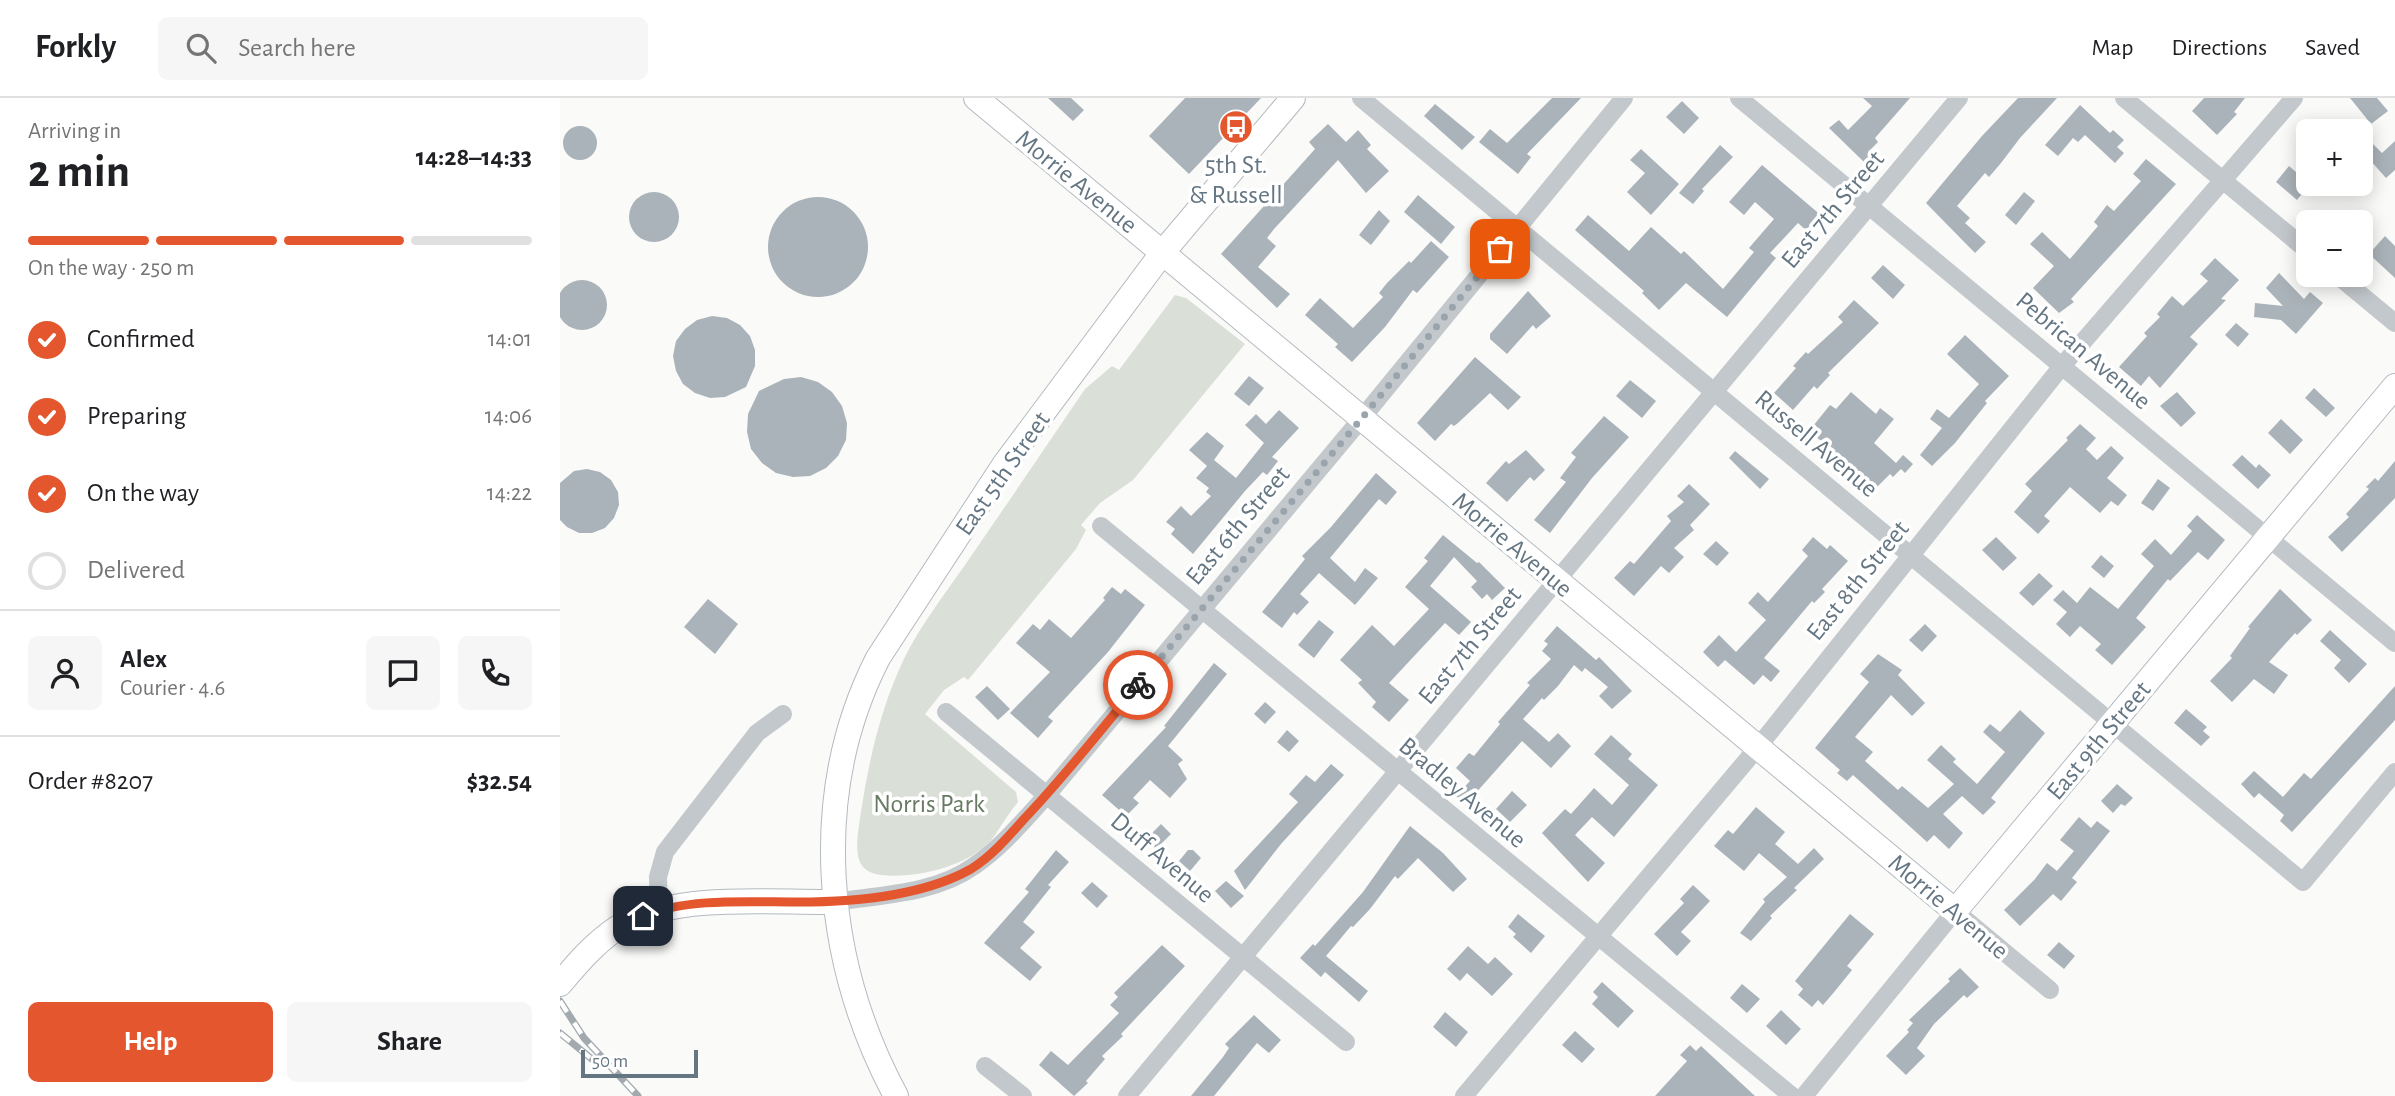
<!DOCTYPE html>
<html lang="en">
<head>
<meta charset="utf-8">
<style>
	:root { --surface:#fff; --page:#f6f6f6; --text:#202124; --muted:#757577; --line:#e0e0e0; --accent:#e4572e }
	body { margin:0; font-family:"Alegreya Sans",sans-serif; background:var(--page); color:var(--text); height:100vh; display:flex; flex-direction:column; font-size:26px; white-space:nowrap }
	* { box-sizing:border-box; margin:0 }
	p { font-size:23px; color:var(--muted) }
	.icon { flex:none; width:38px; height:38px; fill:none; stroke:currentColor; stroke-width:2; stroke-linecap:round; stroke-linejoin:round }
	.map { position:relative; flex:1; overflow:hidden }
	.details { display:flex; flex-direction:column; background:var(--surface); width:560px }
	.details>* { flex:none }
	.buttons { position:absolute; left:1736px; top:21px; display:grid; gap:14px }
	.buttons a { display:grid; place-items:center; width:77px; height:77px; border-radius:10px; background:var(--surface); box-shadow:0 4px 18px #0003; font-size:35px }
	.scale { position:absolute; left:21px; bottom:18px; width:117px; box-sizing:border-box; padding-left:7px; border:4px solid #657683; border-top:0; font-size:19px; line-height:24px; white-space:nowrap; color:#657683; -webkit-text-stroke:5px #fff; paint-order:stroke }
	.pin { position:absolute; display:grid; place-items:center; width:60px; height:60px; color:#fff; margin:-30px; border-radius:14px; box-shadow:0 4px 10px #0006 }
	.courier { position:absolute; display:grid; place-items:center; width:70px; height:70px; margin:-35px; border:5px solid #e4572e; border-radius:50%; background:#fff; color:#222; box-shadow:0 2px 9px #0007 }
	.overview em { font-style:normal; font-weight:700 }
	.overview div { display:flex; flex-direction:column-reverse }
	.overview { display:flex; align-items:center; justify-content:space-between; height:119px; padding:0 28px }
	h1 { font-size:46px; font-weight:700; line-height:52px }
	.bar { display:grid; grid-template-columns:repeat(4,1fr); gap:10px 7px; align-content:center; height:84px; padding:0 28px }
	.bar i { height:9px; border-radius:5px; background:var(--line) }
	.bar .on { background:var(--accent) }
	.bar p { grid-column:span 4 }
	.line { display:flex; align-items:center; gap:18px; padding:0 28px; border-top:2px solid var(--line) }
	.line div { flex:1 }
	.round { display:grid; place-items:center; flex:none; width:74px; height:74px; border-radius:10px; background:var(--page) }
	ol { padding:0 28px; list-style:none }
	li { display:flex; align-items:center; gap:21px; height:77px }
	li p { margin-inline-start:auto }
	li .icon { padding:7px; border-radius:50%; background:var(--accent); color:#fff; stroke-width:4 }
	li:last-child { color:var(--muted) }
	li i { width:38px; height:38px; border:4px solid var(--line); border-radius:50% }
	.primary-button { display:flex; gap:14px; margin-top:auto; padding:14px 28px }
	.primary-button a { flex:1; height:80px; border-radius:10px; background:var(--accent); color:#fff; font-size:28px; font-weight:700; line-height:80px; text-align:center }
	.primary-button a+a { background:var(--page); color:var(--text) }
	header { display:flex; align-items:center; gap:42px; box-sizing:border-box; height:98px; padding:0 35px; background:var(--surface); border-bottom:2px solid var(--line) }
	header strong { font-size:33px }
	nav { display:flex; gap:38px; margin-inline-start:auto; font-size:24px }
	.search { width:490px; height:63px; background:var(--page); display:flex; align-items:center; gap:18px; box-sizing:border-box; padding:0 24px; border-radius:10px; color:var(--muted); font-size:26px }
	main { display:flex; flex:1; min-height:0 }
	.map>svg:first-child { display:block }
</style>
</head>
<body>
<header>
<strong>Forkly</strong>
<div class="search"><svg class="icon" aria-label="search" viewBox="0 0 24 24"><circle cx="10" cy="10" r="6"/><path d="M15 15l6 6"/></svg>Search here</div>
<nav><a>Map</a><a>Directions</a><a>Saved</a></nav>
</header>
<main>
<section class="details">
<div class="overview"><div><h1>2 min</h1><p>Arriving in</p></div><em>14:28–14:33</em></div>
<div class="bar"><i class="on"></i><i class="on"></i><i class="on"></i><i></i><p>On the way · 250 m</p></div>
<ol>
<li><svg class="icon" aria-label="check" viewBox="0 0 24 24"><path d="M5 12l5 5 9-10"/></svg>Confirmed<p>14:01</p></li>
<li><svg class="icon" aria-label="check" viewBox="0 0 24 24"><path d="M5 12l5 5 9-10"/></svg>Preparing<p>14:06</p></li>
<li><svg class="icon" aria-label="check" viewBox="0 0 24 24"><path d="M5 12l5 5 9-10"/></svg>On the way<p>14:22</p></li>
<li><i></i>Delivered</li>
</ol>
<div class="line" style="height:126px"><a class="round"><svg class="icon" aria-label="person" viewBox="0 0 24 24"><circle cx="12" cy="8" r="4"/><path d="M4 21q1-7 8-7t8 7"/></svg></a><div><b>Alex</b><p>Courier · 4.6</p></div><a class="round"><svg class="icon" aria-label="chat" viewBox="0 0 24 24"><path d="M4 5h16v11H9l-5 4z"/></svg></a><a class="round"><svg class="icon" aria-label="phone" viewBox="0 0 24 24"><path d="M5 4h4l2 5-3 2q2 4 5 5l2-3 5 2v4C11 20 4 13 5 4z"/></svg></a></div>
<div class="line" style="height:91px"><div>Order #8207</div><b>$32.54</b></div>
<div class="primary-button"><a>Help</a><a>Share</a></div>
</section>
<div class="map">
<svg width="1835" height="998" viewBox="0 0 1835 998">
	<rect width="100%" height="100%" fill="#fafaf8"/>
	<path fill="#dadfd7" d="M615 197 626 200 685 246 573 382 540 405 521 427 526 432 516 451 408 582 404 579 384 592 365 616 456 694 458 704C450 714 444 723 437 734 421 761 379 774 349 777 293 782 293 764 301 714 309 661 321 609 344 561 360 528 384 497 405 467 445 409 485 350 525 291L552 268 559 272Z"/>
	<path fill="#aab3b9" d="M488 0H511L524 12 513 23Z
		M625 0H701L629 76 589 38Z
		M992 0H1021L967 56 971 59 958 76 919 44 930 31 947 45Z
		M1303 0H1350L1315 40 1318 44 1308 54 1311 58 1304 64 1269 30 1279 22 1288 32 1312 8Z
		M1458 0H1497L1460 40 1441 65 1429 79 1425 75 1397 108 1410 120 1405 125 1426 144 1415 155 1366 105 1422 38Z
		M1644 0H1685L1674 14 1677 16 1657 37 1632 13Z
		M1790 0H1817L1828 13 1811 26Z
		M1122 3 1139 20 1124 36 1106 19Z
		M875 6 915 39 902 52 864 18Z
		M1520 7 1550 35 1553 32 1564 42 1557 49 1564 55 1555 65 1525 37 1518 44 1513 40 1498 58 1485 47Z
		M768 26 786 44 798 32 811 47 807 51 829 73 806 95 778 62 714 131 707 140 716 148 698 169 730 196 717 210 661 156 755 51 749 44Z
		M3 45a17 17 0 1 1 34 0a17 17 0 1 1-34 0Z
		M1809 42 1822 55 1835 43V72L1826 80 1801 52Z
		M1160 47 1173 59 1142 91 1144 93 1133 106 1119 95Z
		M1081 51 1119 86 1091 117 1067 94 1085 75 1070 62Z
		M1586 61 1616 86 1511 201 1514 204 1499 215 1473 190 1494 168 1470 146 1482 134 1510 161 1538 128 1534 124 1547 107 1554 113 1581 83 1573 76Z
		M1202 67 1263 119 1249 135 1238 125 1210 155 1216 160 1167 219 1126 185 1099 212 1082 195 1084 193 1015 132 1028 117 1069 153 1091 129 1121 156 1124 153 1163 191 1194 154 1189 150 1214 121 1195 104 1184 117 1169 104Z
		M1729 68 1750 86 1737 102 1716 84Z
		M69 119a25 25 0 1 1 50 0a25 25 0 1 1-50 0Z
		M1464 94 1475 103 1456 127 1445 117Z
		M858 97 895 129 881 146 844 114Z
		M208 149a50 50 0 1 1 100 0a50 50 0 1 1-100 0Z
		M819 112 830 123 811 147 799 137Z
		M1825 138 1835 148V180L1809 156Z
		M871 143 889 159 857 195 853 192 825 229 792 264 775 249 778 246 745 217 760 200 793 230 823 199 819 195 827 185 849 163 851 165Z
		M1655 160 1679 182 1661 201 1666 202 1630 239 1638 246 1600 290 1589 278 1581 288 1559 269 1587 238 1584 235 1600 219 1597 216 1612 198 1623 208 1648 183 1640 176Z
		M1323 167 1345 187 1333 201 1311 180Z
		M1719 175 1744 201 1750 194 1763 205 1736 236 1721 222 1694 219 1695 205 1723 208 1706 190Z
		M-3 207a25 25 0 1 1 50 0a25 25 0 1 1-50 0Z
		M968 193 991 218 976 231 973 227 947 256 930 241V236Z
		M1294 202 1319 225 1268 275 1270 277 1257 291 1254 288 1233 312 1214 295 1236 270 1233 268 1246 254 1248 256 1283 224 1278 219Z
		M152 218 167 220 180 227 190 238 195 252V268L186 289 165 299 150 300 135 295 123 286 116 273 113 258 116 243 125 231 137 222Z
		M1676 225 1689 236 1678 249 1665 237Z
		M1405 237 1449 278 1425 303 1427 305 1395 345 1372 368 1360 357 1382 330 1370 321 1377 311 1389 320 1419 286 1387 256Z
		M915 259 961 299 948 312 930 295 898 325 894 328 891 326 875 343 857 325Z
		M689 278 704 290 689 308 674 296Z
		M241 279 258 284 272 294 282 308 287 325 286 342 278 358 266 370 250 378 233 379 216 375 202 365 191 351 187 334 188 316 199 293 224 281Z
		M1070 282 1096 303 1082 320 1056 298Z
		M1754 290 1775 310 1766 319 1745 300Z
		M1291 294 1316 316 1320 310 1334 321 1314 345 1336 365 1343 357 1353 366 1345 375 1341 371 1333 379 1330 376 1317 389 1249 333 1270 307 1276 311Z
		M1617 294 1636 315 1621 329 1600 308Z
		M719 312 739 330 712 359 718 363 707 377 703 374 685 393 633 456 611 436 615 431 606 424 621 408 631 418 651 398 646 394 649 390 636 380 647 368 629 352 647 334 664 348 654 362 676 380 704 345 685 327 696 316 706 326Z
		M1044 318 1069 339 1032 380 990 435 974 422 1006 384 1000 380 1016 359 1011 355Z
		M1721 321 1743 342 1730 356 1708 335Z
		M1520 326 1536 340 1526 351 1537 362 1551 348 1564 360 1547 380 1567 397 1558 408 1551 403 1540 415 1510 389 1484 418 1490 423 1478 436 1454 414 1472 393 1465 386 1508 342 1506 340Z
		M966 352 985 372 974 383 970 379 947 404 926 385 946 363 949 366Z
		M1175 353 1209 381 1200 391 1169 360Z
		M1682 357 1696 370 1699 366 1711 377 1698 391 1672 367Z
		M1835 363V400L1782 454 1768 439 1789 419 1786 416 1809 391 1806 389 1815 380 1818 383Z
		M27 371 40 374 51 382 58 394 59 407 54 420 45 430 32 435H19L7 429 0 422V385L14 373Z
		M816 375 837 394 826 407 819 401 770 460 795 484 805 470 818 480 795 507 759 475 740 496 749 504 737 517 734 514 722 530 702 514 745 461 742 458 771 429Z
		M1598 381 1610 390 1593 413 1581 405Z
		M1129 386 1150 406 1130 427 1134 432 1114 450 1124 459 1109 475 1101 468 1074 498 1054 480 1070 463 1074 466 1111 423 1107 418 1124 404 1117 398Z
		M1637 417 1665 442 1648 462 1638 454 1610 483 1608 481 1576 520 1586 529 1552 567 1535 552 1541 546 1520 528 1510 539 1496 526 1507 514 1493 502 1503 492 1517 505 1530 489 1558 511 1594 468 1581 456 1595 441 1611 457 1632 433 1627 428Z
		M883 437 917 465 919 464 945 490 932 502 927 496 922 501 911 489 917 483 894 459 870 488 911 524 899 537 885 525 829 585 849 602 829 624 812 609 816 604 798 585 802 582 780 562 812 527 834 548 869 511 845 489 868 463 864 460Z
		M1253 439 1267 451 1270 447 1288 463 1262 491 1265 494 1254 505 1252 503 1204 560 1220 573 1211 584 1203 577 1194 587 1165 562 1158 569 1143 554 1159 537 1176 554 1206 522 1188 505 1198 494 1208 504 1248 458 1242 452Z
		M1436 439 1457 460 1443 473 1422 452Z
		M1156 443 1169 455 1157 468 1143 456Z
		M1541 457 1554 468 1544 480 1531 469Z
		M1479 475 1493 488 1473 508 1459 495Z
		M552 489 561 496 565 491 585 507 548 554 488 619 493 623 478 640 450 615 490 574 456 545 473 526 480 532 489 521 511 540 545 502 543 500Z
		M1720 491 1752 522 1737 537 1735 535 1709 564 1728 577 1714 596 1694 581 1672 604 1650 583 1672 560 1670 558 1690 530 1688 529Z
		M148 501 178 526 155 556 124 529Z
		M759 522 774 534 754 560 738 547Z
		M1365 526 1377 538 1362 554 1349 542Z
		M997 528 1036 562 1039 559 1072 593 1052 611 1039 598 1048 589 1025 570 1022 574 1014 567 998 588 984 602 982 600 963 621 989 644 998 635 1011 648 991 670 962 643 906 706 896 698 910 683 896 670 909 655 914 658 940 626 938 624 970 587 967 585 991 561 982 553 988 546 984 543Z
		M1770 532 1807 566 1789 585 1774 570 1781 562 1760 543Z
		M1318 556 1342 572 1338 577 1365 605 1352 618 1331 597 1295 639 1313 654 1305 663 1338 692 1342 688 1368 710 1394 686 1367 662 1381 647 1396 661 1393 664 1417 686 1445 654 1423 634 1430 626 1440 634 1460 612 1485 635 1431 700 1436 704 1423 717 1402 698 1383 716 1403 735 1389 751 1374 737 1367 744 1293 677 1287 683 1277 675 1280 672 1255 650 1309 584 1300 576Z
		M654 565 667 576 608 648 623 662 618 666 627 681 610 700 590 682 573 700 579 705 566 718 542 697 606 629 604 628Z
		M427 588 450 611 438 622 415 599Z
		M1835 588V622L1732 734 1720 723 1724 717 1699 695 1694 700 1681 686 1694 673 1723 699 1744 675 1751 681Z
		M705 604 716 614 705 626 694 616Z
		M1626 611 1647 629 1643 633 1650 639 1641 648 1614 625Z
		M727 632 739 643 729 654 717 644Z
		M1051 637 1072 656 1068 661 1098 687 1054 739 1032 719 1015 737 1045 765 1028 784 982 735 1005 711 1011 716 1034 690 1052 707 1069 687 1034 656Z
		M771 666 784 677 721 746 685 792 674 773 738 704 729 696 746 677 755 684Z
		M1557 686 1573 700 1565 708 1561 706 1553 715 1541 703Z
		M952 693 967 707 950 724 936 711Z
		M1196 709 1225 734 1215 746 1238 766 1254 750 1264 761 1234 790 1237 792 1210 818 1212 820 1191 843 1180 835 1205 804 1203 801 1227 779 1199 755 1184 773 1154 748 1168 732 1173 736Z
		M1519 719 1531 730 1537 723 1550 733 1512 780 1517 784 1501 803 1493 796 1460 828 1444 812 1475 781 1487 765 1497 773 1514 753 1500 742Z
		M601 726 611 736 596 751 586 741Z
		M850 728 883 755 907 781 893 794 858 760 838 781 835 778 810 811 793 829 791 828 766 858 808 893 799 904 765 874 761 879 740 860 753 846 755 848 803 794Z
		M496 752 509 764 488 787 491 789 463 824 475 834 460 850 482 869 470 883 424 845 469 794 465 791Z
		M628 752H633L641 760 630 773 619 763Z
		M666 783 684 798 671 810 655 793Z
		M532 784 548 798 537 810 521 795Z
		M1133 787 1150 803 1121 834 1131 843 1117 858 1094 836 1124 805 1120 801Z
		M958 816 985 838 971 855 953 839 956 836 948 829Z
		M1290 816 1314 836 1287 868 1292 872 1275 893 1263 907 1258 902 1252 909 1238 897 1243 891 1235 883Z
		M1499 844 1515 858 1504 871 1487 857Z
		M602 847 625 868 561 936 563 938 542 958 545 961 526 983 528 985 514 998 479 967 491 953 508 967 559 915 550 907 558 899 554 895Z
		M908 848 928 866 935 859 953 876 932 898 907 875 900 883 887 871Z
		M1400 870 1419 889 1407 900 1404 897 1374 926 1357 950 1365 958 1346 977 1326 958 1349 934 1347 932 1353 925 1349 922 1390 883 1388 881Z
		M1042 884 1074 913 1058 930 1032 906 1038 899 1033 894Z
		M1182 886 1200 901 1187 915 1170 900Z
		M1221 912 1241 931 1226 947 1206 928Z
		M885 914 908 934 896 949 873 929Z
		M694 917 721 942 709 955 697 945 654 998H631L663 959 669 950 665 946Z
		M1015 933 1035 951 1022 965 1002 947Z
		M1130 947 1136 953 1141 948 1195 998H1095L1127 963 1120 957Z"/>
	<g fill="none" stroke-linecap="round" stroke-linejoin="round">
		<g stroke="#b3babf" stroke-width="26">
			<path id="secondary" d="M416 0 1395 813 1835 288
				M0 886C20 862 40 839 67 824 122 795 213 805 275 804
				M336 998C264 864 248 697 318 560L444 367 603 154 733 0"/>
		</g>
		<path stroke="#c3c8cc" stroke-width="18" d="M801 0 1743 784 1835 674
			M1179 0 1835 545
			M1564 0 1748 153
			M1777 177 1835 225
			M541 428 1232 998
			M386 614 786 944
			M275 804C320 797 375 796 414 768 442 749 464 722 487 697L802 320 1064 0
			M99 811 98 779 105 754 197 635 223 616
			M425 968 463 998
			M567 998 1399 0
			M904 998 1198 649 1502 268 1734 0
			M1244 998 1395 813 1490 892"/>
		<use href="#secondary" stroke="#fff" stroke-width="24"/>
		<g stroke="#a2aab0" stroke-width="7">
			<path id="rail" d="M0 903 24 940 78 998
				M0 935 38 966"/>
		</g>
		<use href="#rail" stroke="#fff" stroke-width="4.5" stroke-dasharray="13" stroke-linecap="butt"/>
	</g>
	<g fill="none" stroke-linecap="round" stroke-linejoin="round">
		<path stroke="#99a4ac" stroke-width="7" stroke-dasharray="0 12.6" d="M578 587 802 320 940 151"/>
		<path stroke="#e4572e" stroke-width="9" d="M83 818C132 798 199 805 251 804 304 803 365 797 411 771 432 758 449 738 465 720 505 678 541 632 578 587"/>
	</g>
	<defs>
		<g id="bus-disc" transform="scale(1.75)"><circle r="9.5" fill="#e4572e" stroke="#fff"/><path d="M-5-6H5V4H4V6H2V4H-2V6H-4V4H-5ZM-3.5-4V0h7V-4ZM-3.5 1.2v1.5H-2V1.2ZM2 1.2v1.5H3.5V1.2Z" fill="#fff"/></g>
	</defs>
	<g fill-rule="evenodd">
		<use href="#bus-disc" x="676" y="29"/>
	</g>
	<g text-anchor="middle" stroke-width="7" stroke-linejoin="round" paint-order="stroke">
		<g font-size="26" fill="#657683" stroke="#fff">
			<text x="676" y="75">5th St.<tspan x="676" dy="30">&amp; Russell</tspan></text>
		</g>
		<g font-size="26" fill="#657683" stroke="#fff">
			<text transform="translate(517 83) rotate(39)" y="9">Morrie Avenue</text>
			<text transform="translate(1272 111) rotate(-50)" y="9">East 7th Street</text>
			<text transform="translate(1524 252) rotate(40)" y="9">Pebrican Avenue</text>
			<text transform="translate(1257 345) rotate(40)" y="9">Russell Avenue</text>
			<text transform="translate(442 375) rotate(-55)" y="9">East 5th Street</text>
			<text transform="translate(677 427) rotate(-50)" y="9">East 6th Street</text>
			<text transform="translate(953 446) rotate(40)" y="9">Morrie Avenue</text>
			<text transform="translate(1297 482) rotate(-51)" y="9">East 8th Street</text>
			<text transform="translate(909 547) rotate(-50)" y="9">East 7th Street</text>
			<text transform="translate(1538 642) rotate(-50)" y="9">East 9th Street</text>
			<text transform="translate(903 694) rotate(40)" y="9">Bradley Avenue</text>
			<text transform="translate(603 759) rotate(40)" y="9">Duff Avenue</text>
			<text transform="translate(1389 808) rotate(40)" y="9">Morrie Avenue</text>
		</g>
		<g font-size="26" fill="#687a64" stroke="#fff">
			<text x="369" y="714">Norris Park</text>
		</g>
	</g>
</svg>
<div class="buttons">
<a>+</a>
<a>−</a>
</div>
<div class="scale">50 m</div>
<div class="pin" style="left:940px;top:151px;background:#ea580c"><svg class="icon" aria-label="bag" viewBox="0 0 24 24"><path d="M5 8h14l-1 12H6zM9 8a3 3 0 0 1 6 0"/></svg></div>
<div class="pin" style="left:83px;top:818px;background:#1f2937"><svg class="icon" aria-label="home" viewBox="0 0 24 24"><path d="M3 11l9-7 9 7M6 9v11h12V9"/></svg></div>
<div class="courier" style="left:578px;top:587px"><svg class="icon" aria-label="bike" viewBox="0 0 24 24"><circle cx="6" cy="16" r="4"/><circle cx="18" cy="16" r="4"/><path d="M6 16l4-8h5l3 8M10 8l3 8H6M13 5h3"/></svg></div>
</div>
</main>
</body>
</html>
